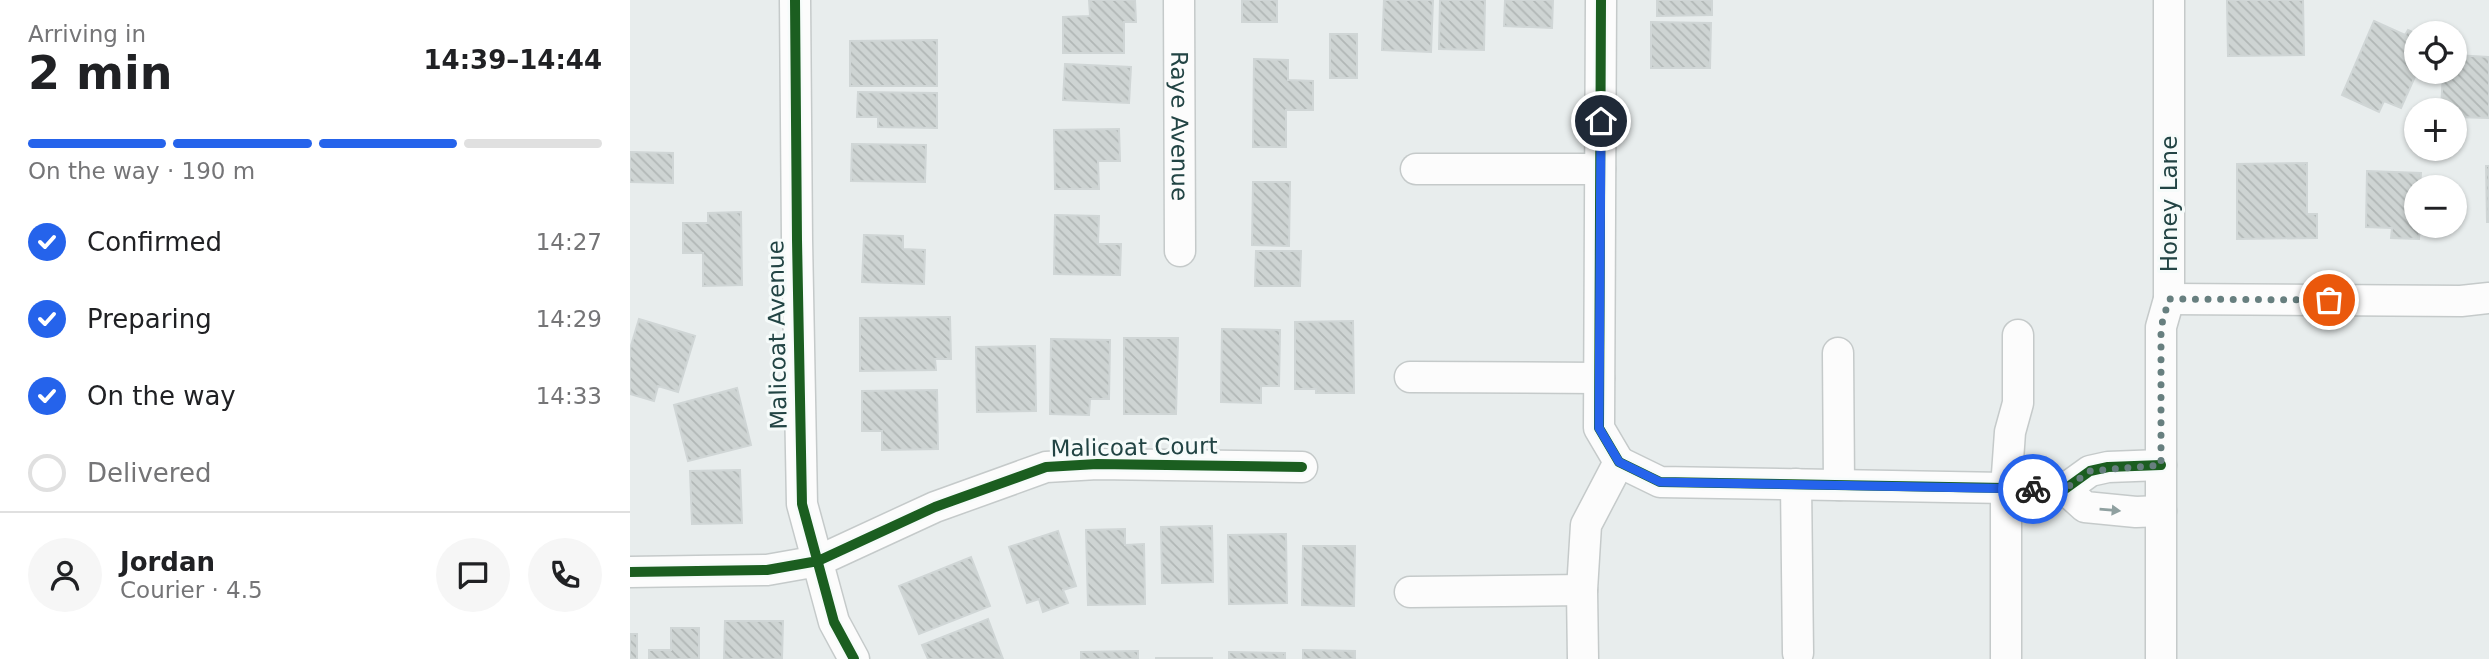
<!DOCTYPE html>
<html lang="en">
<head>
<meta charset="utf-8">
<style>
	:root { --surface:#fff; --page:#f6f6f6; --text:#202124; --muted:#757577; --line:#e0e0e0; --accent:#2563eb }
	body { margin:0; font-family:"DejaVu Sans",sans-serif; background:var(--page); color:var(--text); height:100vh; display:flex; flex-direction:column; font-size:26px; white-space:nowrap }
	* { box-sizing:border-box; margin:0 }
	p { font-size:23px; color:var(--muted) }
	.icon { flex:none; width:38px; height:38px; fill:none; stroke:currentColor; stroke-width:2; stroke-linecap:round; stroke-linejoin:round }
	.map { position:relative; flex:1; overflow:hidden }
	.panel { display:flex; flex-direction:column; background:var(--surface); width:630px }
	.panel>* { flex:none }
	.tools { position:absolute; left:1774px; top:21px; display:grid; gap:14px }
	.tools a { display:grid; place-items:center; width:63px; height:63px; border-radius:50%; background:var(--surface); box-shadow:0 2px 5px #0004; font-size:35px }
	.pin { position:absolute; display:grid; place-items:center; width:60px; height:60px; color:#fff; margin:-30px; border:4px solid #fff; border-radius:50%; box-shadow:0 2px 7px #0007 }
	.courier { position:absolute; display:grid; place-items:center; width:70px; height:70px; margin:-35px; border:5px solid #2563eb; border-radius:50%; background:#fff; color:#222; box-shadow:0 2px 9px #0007 }
	.overview em { font-style:normal; font-weight:800 }
	.overview div { display:flex; flex-direction:column-reverse }
	.overview { display:flex; align-items:center; justify-content:space-between; height:119px; padding:0 28px }
	h1 { font-size:46px; font-weight:800; line-height:52px }
	.bar { display:grid; grid-template-columns:repeat(4,1fr); gap:10px 7px; align-content:center; height:84px; padding:0 28px }
	.bar i { height:9px; border-radius:5px; background:var(--line) }
	.bar .on { background:var(--accent) }
	.bar p { grid-column:span 4 }
	.line { display:flex; align-items:center; gap:18px; padding:0 28px; border-top:2px solid var(--line) }
	.line div { flex:1 }
	.round { display:grid; place-items:center; flex:none; width:74px; height:74px; border-radius:37px; background:var(--page) }
	ol { padding:0 28px; list-style:none }
	li { display:flex; align-items:center; gap:21px; height:77px }
	li p { margin-inline-start:auto }
	li .icon { padding:7px; border-radius:50%; background:var(--accent); color:#fff; stroke-width:4 }
	li:last-child { color:var(--muted) }
	li i { width:38px; height:38px; border:4px solid var(--line); border-radius:50% }
	main { display:flex; flex:1; min-height:0 }
	.map>svg:first-child { display:block }
</style>
</head>
<body>
<main>
<section class="panel">
<div class="overview"><div><h1>2 min</h1><p>Arriving in</p></div><em>14:39–14:44</em></div>
<div class="bar"><i class="on"></i><i class="on"></i><i class="on"></i><i></i><p>On the way · 190 m</p></div>
<ol>
<li><svg class="icon" aria-label="check" viewBox="0 0 24 24"><path d="M5 12l5 5 9-10"/></svg>Confirmed<p>14:27</p></li>
<li><svg class="icon" aria-label="check" viewBox="0 0 24 24"><path d="M5 12l5 5 9-10"/></svg>Preparing<p>14:29</p></li>
<li><svg class="icon" aria-label="check" viewBox="0 0 24 24"><path d="M5 12l5 5 9-10"/></svg>On the way<p>14:33</p></li>
<li><i></i>Delivered</li>
</ol>
<div class="line" style="height:126px"><a class="round"><svg class="icon" aria-label="person" viewBox="0 0 24 24"><circle cx="12" cy="8" r="4"/><path d="M4 21q1-7 8-7t8 7"/></svg></a><div><b>Jordan</b><p>Courier · 4.5</p></div><a class="round"><svg class="icon" aria-label="chat" viewBox="0 0 24 24"><path d="M4 5h16v11H9l-5 4z"/></svg></a><a class="round"><svg class="icon" aria-label="phone" viewBox="0 0 24 24"><path d="M5 4h4l2 5-3 2q2 4 5 5l2-3 5 2v4C11 20 4 13 5 4z"/></svg></a></div>
</section>
<div class="map">
<svg width="1859" height="659" viewBox="0 0 1859 659">
	<defs>
		<pattern id="building-back-hatch" width="6" height="6" patternUnits="userSpaceOnUse" patternTransform="scale(1.75)"><rect width="6" height="6" fill="#ced4d3"/><path d="M-1 5l2 2M0 0l6 6M5-1l2 2" fill="none" stroke="#b1b7b6"/></pattern>
	</defs>
	<rect width="100%" height="100%" fill="#e8eded"/>
	<path fill="url(#building-back-hatch)" stroke="#d0d6d6" stroke-width="2" d="M459 0H505L506 22H494V53H433V17L460 16Z
		M612 0H647V22H612Z
		M754 0H803L801 52 752 50Z
		M810 0H855L854 50 809 49Z
		M875 0H923L922 28 874 26Z
		M1027 0H1082V15L1027 16Z
		M1597 0H1673L1674 55 1598 56Z
		M1744 21 1775 35 1778 30 1787 34V72L1771 108 1754 101 1749 112 1712 95Z
		M1021 22 1081 23 1080 68H1021Z
		M700 34H727V78H700Z
		M307 40V86H220V41Z
		M1825 55 1859 57V118L1825 117V110H1811L1813 72H1825Z
		M624 59 658 60V80L683 81V110H656V147H623Z
		M435 64 501 67 499 103 433 100Z
		M228 92 307 93V128L248 127V117H227Z
		M489 129 490 161H468L469 189H425L424 130Z
		M222 144 296 145 295 182 221 181Z
		M0 152 43 153V183L0 182Z
		M1677 163V214H1687V238L1607 239V164Z
		M1856 166H1859V222H1857Z
		M1737 171 1791 173 1790 187H1787V226H1790L1789 239 1761 238 1762 228 1736 227Z
		M623 182H660L659 246 622 245Z
		M111 212 112 285 73 286V253H53V223H78V213Z
		M425 215 469 216 468 244H491L490 275 424 274Z
		M234 235 273 236V249L295 250 294 284 232 282Z
		M626 251H671L670 286H625Z
		M320 317 321 359H305L306 370 230 371V318Z
		M9 319 65 336 48 392 28 386 24 401 0 394V349Z
		M723 321 724 393H686V389H665V322Z
		M592 329 650 330 649 386H631V403L591 402Z
		M494 338H548L546 414H494Z
		M421 339 480 340 479 399H460L459 415 420 414Z
		M405 346 406 411 347 412 346 347Z
		M107 388 121 445 58 461 44 405Z
		M307 390 308 449 252 450V431H232V391Z
		M110 470 112 523 62 524 60 471Z
		M582 526 583 582 532 583 531 527Z
		M495 529V545L514 544 515 604 458 605 456 530Z
		M428 531 446 586 433 590 438 603 413 612 409 599 397 603 379 547Z
		M656 534 657 603 599 604 598 535Z
		M673 546H725L724 606 672 605Z
		M341 557 360 606 289 634 269 586Z
		M358 619 373 659H298L292 645Z
		M95 621H153L152 659H94Z
		M41 628H69V659H19V650H41Z
		M0 634H7V659H0Z
		M673 650 725 651V659H673Z
		M508 651V659H451V652Z
		M599 652 655 653V659H599Z
		M526 658H582V659H526Z"/>
	<g fill="none" stroke-linecap="round" stroke-linejoin="round">
		<g stroke="#c5caca" stroke-width="33">
			<g id="minor">
				<path d="M165 0 167 240 172 504 204 622 224 659"/>
				<path id="s1" d="M549 0 550 251"/>
				<path d="M971 0 969 428 989 462"/>
				<path d="M786 169H970"/>
				<path d="M1539 299 1831 301 1859 298"/>
				<path d="M1208 353 1209 485"/>
				<path d="M780 377 969 378"/>
				<path d="M989 462 1030 482 1435 489 1460 471 1478 467 1531 465"/>
				<path d="M1166 484 1168 653"/>
				<path d="M1435 489 1455 507 1506 512 1531 511"/>
				<path d="M0 572 137 570 188 561 305 507 416 467 467 464 672 467"/>
				<path d="M780 592 952 590"/>
				<path d="M953 659 952 590 956 525 989 462"/>
				<path d="M1376 659V488L1380 432 1388 403V335"/>
				<path d="M1531 659V327L1539 299V0"/>
			</g>
		</g>
		<use href="#minor" stroke="#fcfcfc" stroke-width="30"/>
		<g stroke="#f6fbfa" stroke-width="15">
			<path id="cycleway" d="M165 0 167 240 172 504 204 622 224 659
				M971 0 969 428 989 462 1030 482 1435 489 1460 471 1478 467 1531 465
				M0 572 137 570 188 561 305 507 416 467 467 464 672 467"/>
		</g>
		<use href="#cycleway" stroke="#1b5e20" stroke-width="10"/>
	</g>
	<defs><path id="oneway-solid" d="M-6-.8H1V-3.2L6.5 0L1 3.2V.8H-6Z" transform="scale(1.75)"/></defs>
	<use fill="#8fa0a0" href="#oneway-solid" transform="translate(1480 510) rotate(5)"/>
	<g fill="none" stroke-linecap="round" stroke-linejoin="round">
		<path stroke="#677f7f" stroke-width="7" stroke-dasharray="0 12.6" d="M1403 489H1435L1460 471 1531 465V327L1539 299 1699 300"/>
		<path stroke="#2563eb" stroke-width="9" d="M971 121 969 428 989 462 1030 482 1403 489"/>
	</g>
	<g text-anchor="middle" stroke-width="6" stroke-linejoin="round" paint-order="stroke">
		<g font-size="23" fill="#244" stroke="#f6fbfa">
			<text dy="8" stroke="none"><textPath href="#s1" startOffset="126">Raye Avenue</textPath></text>
			<text transform="translate(1539 204) rotate(-90)" y="8">Honey Lane</text>
			<text transform="translate(147 335) rotate(-91)" y="8">Malicoat Avenue</text>
			<text transform="translate(504 447) rotate(-1)" y="8">Malicoat Court</text>
		</g>
	</g>
</svg>
<div class="tools">
<a><svg class="icon" aria-label="locate" viewBox="0 0 24 24"><circle cx="12" cy="12" r="6"/><path d="M12 2v4M12 18v4M2 12h4M18 12h4"/></svg></a>
<a>+</a>
<a>−</a>
</div>
<div class="pin" style="left:1699px;top:300px;background:#ea580c"><svg class="icon" aria-label="bag" viewBox="0 0 24 24"><path d="M5 8h14l-1 12H6zM9 8a3 3 0 0 1 6 0"/></svg></div>
<div class="pin" style="left:971px;top:121px;background:#1f2937"><svg class="icon" aria-label="home" viewBox="0 0 24 24"><path d="M3 11l9-7 9 7M6 9v11h12V9"/></svg></div>
<div class="courier" style="left:1403px;top:489px"><svg class="icon" aria-label="bike" viewBox="0 0 24 24"><circle cx="6" cy="16" r="4"/><circle cx="18" cy="16" r="4"/><path d="M6 16l4-8h5l3 8M10 8l3 8H6M13 5h3"/></svg></div>
</div>
</main>
</body>
</html>
